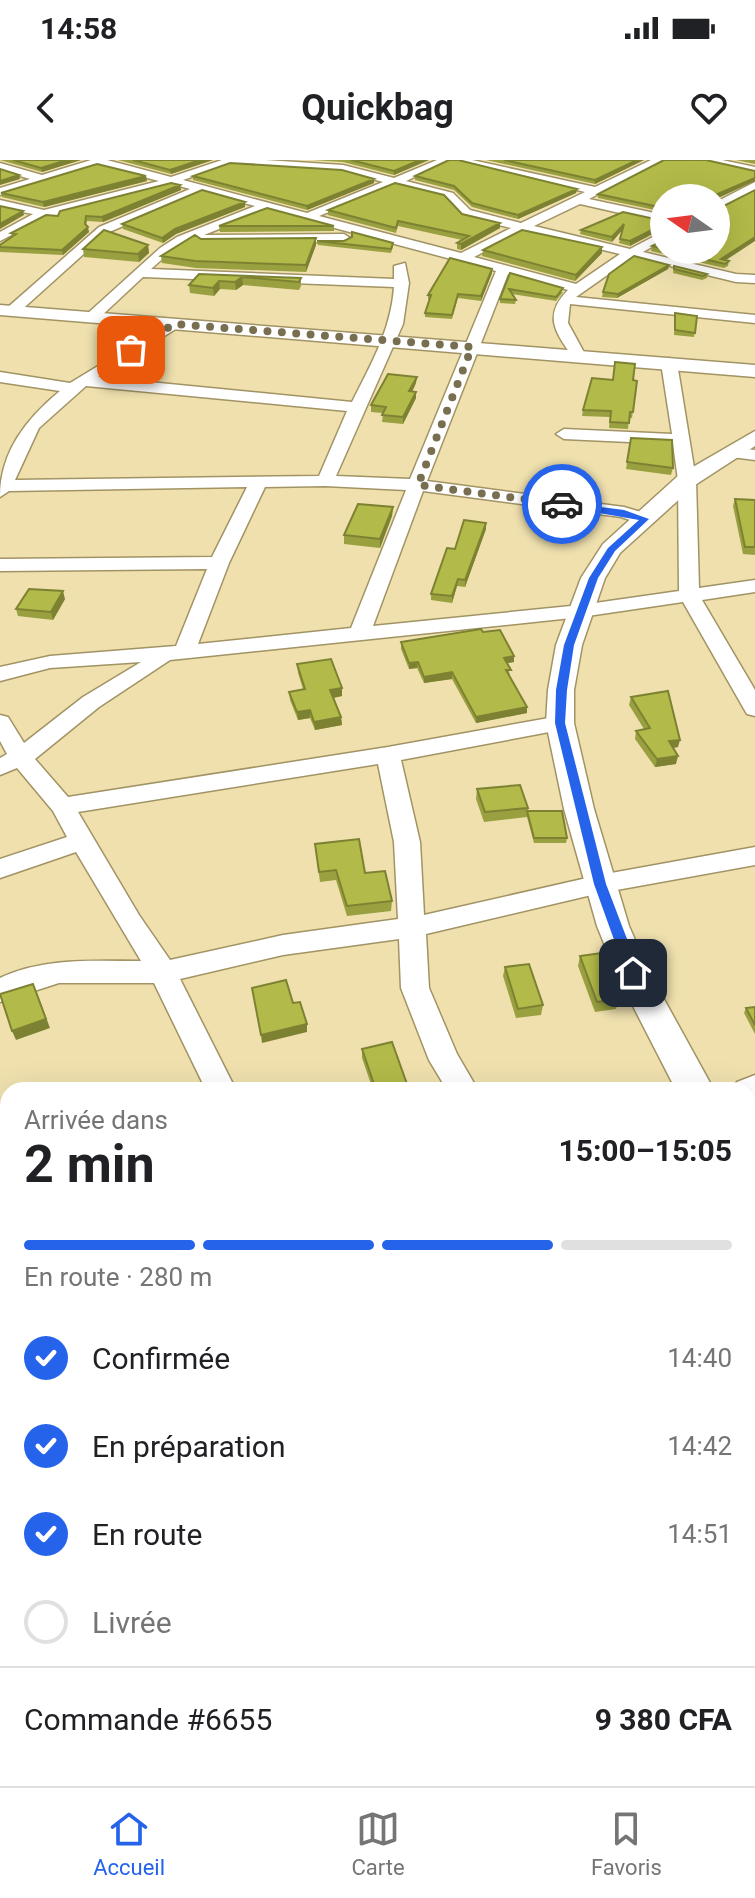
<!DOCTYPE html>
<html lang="fr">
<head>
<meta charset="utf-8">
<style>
	:root { --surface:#fff; --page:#f6f6f6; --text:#202124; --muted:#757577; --line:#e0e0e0; --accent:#2563eb }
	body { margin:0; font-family:Roboto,sans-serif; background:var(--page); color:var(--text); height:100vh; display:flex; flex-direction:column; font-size:30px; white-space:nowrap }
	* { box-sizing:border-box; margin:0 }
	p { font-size:26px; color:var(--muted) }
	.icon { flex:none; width:44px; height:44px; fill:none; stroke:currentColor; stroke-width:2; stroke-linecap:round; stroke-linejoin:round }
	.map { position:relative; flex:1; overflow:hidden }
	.sheet { position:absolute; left:0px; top:922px; width:756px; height:704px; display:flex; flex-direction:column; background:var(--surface); border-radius:24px 24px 0 0; box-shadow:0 8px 32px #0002 }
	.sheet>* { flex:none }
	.needle { width:52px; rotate:284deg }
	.buttons { position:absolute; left:650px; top:24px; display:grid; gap:16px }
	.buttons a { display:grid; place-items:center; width:80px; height:80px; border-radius:50%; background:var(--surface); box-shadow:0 8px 32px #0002; font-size:40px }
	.pin { position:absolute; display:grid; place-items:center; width:68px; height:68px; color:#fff; margin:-34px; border-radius:16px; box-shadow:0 4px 12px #0006 }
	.courier { position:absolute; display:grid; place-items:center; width:80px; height:80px; margin:-40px; border:6px solid #2563eb; border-radius:50%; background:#fff; color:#222; box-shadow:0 2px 10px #0007 }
	.head em { font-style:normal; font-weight:700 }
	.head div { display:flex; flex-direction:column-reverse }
	.head { display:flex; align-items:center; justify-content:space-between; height:136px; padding:0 24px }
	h1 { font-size:52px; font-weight:700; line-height:60px }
	.bar { display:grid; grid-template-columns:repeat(4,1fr); gap:12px 8px; align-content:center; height:96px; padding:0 24px }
	.bar i { height:10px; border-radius:6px; background:var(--line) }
	.bar .on { background:var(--accent) }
	.bar p { grid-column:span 4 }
	.line { display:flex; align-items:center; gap:20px; padding:0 24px; border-top:2px solid var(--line) }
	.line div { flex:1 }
	ol { padding:0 24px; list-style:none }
	li { display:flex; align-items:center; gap:24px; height:88px }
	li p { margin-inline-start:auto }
	li .icon { padding:8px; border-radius:50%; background:var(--accent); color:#fff; stroke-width:4 }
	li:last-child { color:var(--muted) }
	li i { width:44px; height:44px; border:4px solid var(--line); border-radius:50% }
	.status { display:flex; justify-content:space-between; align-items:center; height:56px; padding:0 40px; background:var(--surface); direction:ltr }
	.status svg { height:22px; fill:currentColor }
	header { display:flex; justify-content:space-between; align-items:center; height:104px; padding:0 24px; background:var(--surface); font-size:36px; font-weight:700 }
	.tab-bar { display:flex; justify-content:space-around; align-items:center; height:112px; border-top:2px solid var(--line); background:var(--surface); font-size:22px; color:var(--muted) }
	.tab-bar a { display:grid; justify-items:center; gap:4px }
	.tab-bar .on { color:var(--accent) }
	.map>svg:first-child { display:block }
</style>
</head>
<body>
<div class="status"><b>14:58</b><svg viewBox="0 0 49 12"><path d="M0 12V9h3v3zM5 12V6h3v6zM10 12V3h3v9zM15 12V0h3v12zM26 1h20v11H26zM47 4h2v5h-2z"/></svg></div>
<header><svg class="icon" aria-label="back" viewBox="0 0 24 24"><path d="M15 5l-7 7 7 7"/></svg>Quickbag<svg class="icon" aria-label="heart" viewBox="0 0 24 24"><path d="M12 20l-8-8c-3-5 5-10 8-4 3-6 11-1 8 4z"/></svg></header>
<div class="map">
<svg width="755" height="1626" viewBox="0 0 755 1626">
	<rect width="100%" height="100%" fill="#efe0ae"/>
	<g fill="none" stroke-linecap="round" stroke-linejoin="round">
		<g stroke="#a29364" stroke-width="3">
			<path id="minor" d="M91 0H107L171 17 222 0H265L343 5 394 18 437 0H451L406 21 453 33 470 50 521 63 585 32 453 0H472L595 27 651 0H664L589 39 664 55V63L580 44 534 66 630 89 664 71V80L643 92 736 114 755 115V123L736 122 633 97 576 137 755 155V163L570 144 568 163 586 196 579 200 574 199C556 173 542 156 568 130L508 114 427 321 624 347 651 355 654 359 645 365 621 357 423 331 373 466 581 445 679 431 678 320 673 284 564 279 556 274 564 269 672 274 661 203 669 198 677 203 696 320 699 428 755 420V432L702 440 755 530V556L747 554 744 549 683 442 581 457 170 500 99 547 35 599 68 637 388 587 560 556 568 558 571 563 568 568 560 570 401 600 420 682 424 755 600 715 755 687V705L600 733 426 774 429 828 457 894 478 930H447L429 900 401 828 399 779 283 795 180 819 236 930H206L154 823H59L0 842V818C44 797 94 801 141 801L76 692 0 718V699L67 677 53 651 17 608 0 615V598L7 594 0 581V555L8 557 24 583 83 537 141 502 50 508 0 521V507L50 496 176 486 207 409 0 411V399L212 397 247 327 9 331 0 337C0 292 26 259 60 231L0 222V212L70 223 174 160 179 161V167L98 217 352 242C371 204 391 170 394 127L143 117 97 160H87V154L160 88 177 77 255 46 202 32 107 73 17 154H7V148L99 67 190 29 172 24 58 53 57 58 46 57 0 81V72L33 54 0 48V40L44 50 159 21 98 5 0 35V28L30 19 0 10V3L42 15ZM230 4 343 11 383 22 307 53 183 20ZM395 25 445 37 462 56 511 68 461 93 319 56ZM267 50 496 111 410 319 336 316 403 164 409 123 405 103 394 106V119L151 109 168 94 196 78 202 83 344 82 350 78 344 74 204 75ZM524 71 620 94 576 124 474 97ZM86 226 347 251 319 316 15 320 39 268ZM325 326 406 330 351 468 198 484 229 403 265 327ZM378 604 394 682 398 759 283 775 170 800 139 755 78 652Z
				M701 0H722L755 7V13Z
				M755 22V30L716 51V42Z
				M730 287 755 290V300L724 296 722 292Z
				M755 915V941L748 944V930H733L737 922Z
				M8 1124V1158L0 1160V1126Z
				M748 1458 755 1461V1504L748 1501Z
				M8 1612V1618H57L53 1626H2Z"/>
		</g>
		<g stroke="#a29364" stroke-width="3">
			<path id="tertiary" d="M0 145 755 205V217L0 155Z
				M755 271V286L695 325 620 393 605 418 582 485 574 530V563L594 649 629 766 649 812 714 930H676L616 813 597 766 564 649 546 563 548 530 556 485 581 418 603 384 679 315Z
				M748 998 755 1001V1045L748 1042Z"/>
		</g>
		<use href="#minor" fill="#fff" fill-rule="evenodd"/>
		<use href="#tertiary" fill="#fff" fill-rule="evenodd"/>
	</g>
	<path fill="#99a03f" d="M0 0H81L42 12Z
		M118 0H213L171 14Z
		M312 0H429L394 15 343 2Z
		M486 0H644L595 24Z
		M736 0H755V4Z
		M193 16 374 23 307 50 193 20Z
		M415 16 577 29 576 33 518 59 472 47 454 30 415 20Z
		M147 21 44 47 2 37 1 33Z
		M180 25 181 30 103 62 87 61 86 66 89 72 63 95 0 92V85L12 76 11 73 58 56Z
		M598 34 664 38V52L598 38Z
		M245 47 176 74 163 83 123 69 122 64Z
		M328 50 462 54 500 63V68L461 90 457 89V83L462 80 398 66 396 73 328 55Z
		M664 61 630 86 619 83 622 70 612 82 580 74 581 70Z
		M219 66H334V71L220 72Z
		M201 79 316 85 306 112 196 108 162 103 161 96Z
		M664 80V90H716L725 101H729L728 106 724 108 651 91 652 86Z
		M317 81 393 83V87L391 93 318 85Z
		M148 85 149 93 139 102 84 97 83 89Z
		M483 90 602 93 575 121 482 96Z
		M669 105 668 109 617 138 602 137 603 132Z
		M674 106 707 114V118L702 120 673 113Z
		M492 113 481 141 458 138 452 159 425 157V153L430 140 428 139V135Z
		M510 113 563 132 556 141 512 134 516 140 515 144 500 143V139Z
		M199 114 301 118V126L299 130 243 125 236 130 220 129 214 136 190 133 189 125Z
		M675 153 697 156 694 177 674 175Z
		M633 220 637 221 632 258H629L628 269 609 268 610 257 582 256 583 250Z
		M416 223 412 232H416V238L403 264 382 262 383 253 371 252V245Z
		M631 278 673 308 671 315 626 309Z
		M735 339 755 340V395L743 394 733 346Z
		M393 347 392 356 380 388 344 384V375Z
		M486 369 465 427 457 426 452 443 431 440V434L455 389Z
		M65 439 53 460 18 456 16 449Z
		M483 472 514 496V502L507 503 510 516H509L527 553 476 563 452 519 424 523 417 508 409 509 401 489V482Z
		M297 504 342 528V536L334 538 341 557 342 565 315 570 310 558 298 560 290 540 289 532 303 529 298 513Z
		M631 537 678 587 673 588 676 604 655 607 635 579 636 571 644 569 629 545Z
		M477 629 528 648V651L567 678 566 683H534L527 657 484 662 476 639Z
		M315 684 365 713 392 741 391 751 347 756 336 720 320 722Z
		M580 796 619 839 616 849 595 852 578 806Z
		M505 807 543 845 541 855 516 858 503 816Z
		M755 847V874L744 853 746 848Z
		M362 889 407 924V930H373L362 898Z"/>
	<path fill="#7d8233" d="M67 0H81L42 12 41 8Z
		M200 0H213L171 14 170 10Z
		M420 0H429L394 15V11Z
		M637 0H644L595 24V20Z
		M19 15 20 19 0 25V21Z
		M146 16 147 21 44 47 43 42Z
		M755 18V21L716 39 715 35Z
		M374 19V23L307 50V46Z
		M180 25 181 30 103 62 102 57Z
		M577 29 576 33 518 59V55Z
		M245 42V47L176 74 163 83 162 78 175 69Z
		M23 51 24 55 0 69V64Z
		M500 63V68L461 90V84Z
		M624 64V68L612 82V77Z
		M664 64V68L630 86V81Z
		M88 67 89 72 63 95 62 90Z
		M755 77V81L720 104 721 99Z
		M316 78V85L306 112V105Z
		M148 85 149 93 139 102 138 94Z
		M602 87V93L575 121 576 115Z
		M669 105 668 109 617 138 618 134Z
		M492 109V113L481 141V136Z
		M242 117 243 125 236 130 235 122Z
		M219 121 220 129 214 136 213 128Z
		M417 217 416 223 409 238V231Z
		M416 232V238L403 264V257Z
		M393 347 392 356 380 388V379Z
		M486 363V369L465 427V420Z
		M458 419 457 426 452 443V436Z
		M63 431 65 439 53 460 51 452Z
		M514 496V502L503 504 504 498Z
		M418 502 417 508 409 509V503Z
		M452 512V519L424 523V517Z
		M342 528V536L331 538 330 530Z
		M527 547V553L476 563V557Z
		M310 550V558L298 560 297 552Z
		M341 557 342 565 315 570 314 562Z
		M680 580 678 587 667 589 669 581Z
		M678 596 676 604 655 607 657 599Z
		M37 833 50 868 16 880 12 871Z
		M307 864V872L262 883 261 875Z
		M407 924V930H381Z"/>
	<path fill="#b2ba49" stroke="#7d8233" stroke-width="2" d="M13 0H67L41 8Z
		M133 0H200L170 10Z
		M351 0H420L394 11Z
		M449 0H458L577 29 518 55 472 43 454 26 415 16Z
		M504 0H637L595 20Z
		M664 0H706L755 11V18L715 35 716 38H664V48L598 34Z
		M230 3 342 10 374 19 307 46 193 16Z
		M97 4 146 16 43 42 1 33Z
		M0 9 19 15 0 21Z
		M171 23 180 25 102 57 86 56 85 64 88 67 62 90 0 87V85L16 74 11 73 46 55 58 56 60 51Z
		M395 23 444 35 462 54 500 63 461 84 457 83 469 76 398 61 396 68 328 50Z
		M202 30 245 42 175 69 162 78 122 64Z
		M755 30V77L721 99 729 101 725 104 667 90H716V44V50Z
		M0 46 23 51 0 64Z
		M267 48 334 66H219Z
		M623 52 664 61V64L630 81 620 79 624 64 612 77 581 70Z
		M104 70 148 85 138 94 83 89Z
		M522 70 602 87 576 115 483 90Z
		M352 72 393 83 391 89 317 81H344L352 77Z
		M195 75 201 79 316 78 306 105 195 101 161 96Z
		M664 80V89L652 86Z
		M634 96 669 105 618 134 603 132 609 114Z
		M450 98 492 109 481 136 458 134 452 155 425 153 431 135H428Z
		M674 106 707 114 703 116 674 109Z
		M510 113 563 128 556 137 509 129 516 140 500 139Z
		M199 114 301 118 299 122 242 117 235 122 219 121 213 128 189 125Z
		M675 153 697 156 695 173 675 170Z
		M615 202 635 204 633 220 637 221 633 252H630L629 263 610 262 611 251 583 250 592 218 613 220Z
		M388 214 417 217 409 231 416 232 403 257 382 255 386 247 371 245Z
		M631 278 672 280 673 308 627 302Z
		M735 339 755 340V387H745Z
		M358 344 393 347 380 379 344 375Z
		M464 360 486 363 465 420 458 419 452 436 431 434 447 388 455 389Z
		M29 429 63 431 51 452 16 449Z
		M481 469 483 472 500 470 514 496 504 498 511 510H506L527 547 476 557 452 512 424 517 418 502 409 503 401 482Z
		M331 499 342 528 330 530 341 557 314 562 310 550 297 552 289 532 305 529 297 504Z
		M668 531 680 580 669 581 678 596 657 599 636 571 650 568 631 537Z
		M520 625 528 648 485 652 477 629Z
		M527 651H562L567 678H534Z
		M359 679 365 713 385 711 392 741 347 746 336 710 319 712 315 684Z
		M601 793 619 839 597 842 580 796Z
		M529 804 543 845 518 849 505 807Z
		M286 820 293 843 300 842 307 864 261 875 252 828Z
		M33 824 46 859 12 871 0 834Z
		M755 847V865L746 848Z
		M392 882 407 924 381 930H376L362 889Z"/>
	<path fill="#2563eb" d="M562 342 624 350 649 359 615 391 598 418 574 485 567 530 565 563 606 724 640 813 633 818 626 813 594 724 555 563 556 530 564 485 589 418 608 388 639 360 559 346Z"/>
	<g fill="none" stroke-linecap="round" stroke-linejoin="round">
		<path stroke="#786f50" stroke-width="8" stroke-dasharray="0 14.4" d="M131 190 174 164 472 187 418 325 562 344"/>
	</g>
</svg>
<div class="buttons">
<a><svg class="needle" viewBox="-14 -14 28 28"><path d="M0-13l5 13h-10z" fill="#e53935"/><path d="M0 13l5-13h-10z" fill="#757577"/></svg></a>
</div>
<div class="pin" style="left:131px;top:190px;background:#ea580c"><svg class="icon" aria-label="bag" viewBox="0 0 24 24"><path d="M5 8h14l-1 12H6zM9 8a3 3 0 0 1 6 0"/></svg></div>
<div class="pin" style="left:633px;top:813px;background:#1f2937"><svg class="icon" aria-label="home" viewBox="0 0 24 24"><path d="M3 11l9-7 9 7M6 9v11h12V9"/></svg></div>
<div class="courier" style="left:562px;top:344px"><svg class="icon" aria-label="car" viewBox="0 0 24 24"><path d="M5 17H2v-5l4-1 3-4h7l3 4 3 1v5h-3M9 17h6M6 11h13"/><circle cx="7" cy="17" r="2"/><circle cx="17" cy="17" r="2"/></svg></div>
<section class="sheet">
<div class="head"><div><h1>2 min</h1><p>Arrivée dans</p></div><em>15:00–15:05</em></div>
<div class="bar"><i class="on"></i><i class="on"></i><i class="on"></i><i></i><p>En route · 280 m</p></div>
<ol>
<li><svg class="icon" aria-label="check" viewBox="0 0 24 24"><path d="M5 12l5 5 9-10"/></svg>Confirmée<p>14:40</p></li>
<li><svg class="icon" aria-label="check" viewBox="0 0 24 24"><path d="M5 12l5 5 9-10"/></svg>En préparation<p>14:42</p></li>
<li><svg class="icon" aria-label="check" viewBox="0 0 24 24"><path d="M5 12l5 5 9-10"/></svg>En route<p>14:51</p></li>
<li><i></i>Livrée</li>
</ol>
<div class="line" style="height:104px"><div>Commande #6655</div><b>9 380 CFA</b></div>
</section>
</div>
<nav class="tab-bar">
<a class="on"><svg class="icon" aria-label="home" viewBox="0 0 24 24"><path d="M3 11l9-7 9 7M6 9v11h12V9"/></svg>Accueil</a>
<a><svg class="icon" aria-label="map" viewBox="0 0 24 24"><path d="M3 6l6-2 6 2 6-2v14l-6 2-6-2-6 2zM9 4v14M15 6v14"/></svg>Carte</a>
<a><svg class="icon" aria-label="saved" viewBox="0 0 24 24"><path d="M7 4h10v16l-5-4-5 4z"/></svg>Favoris</a>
</nav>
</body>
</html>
